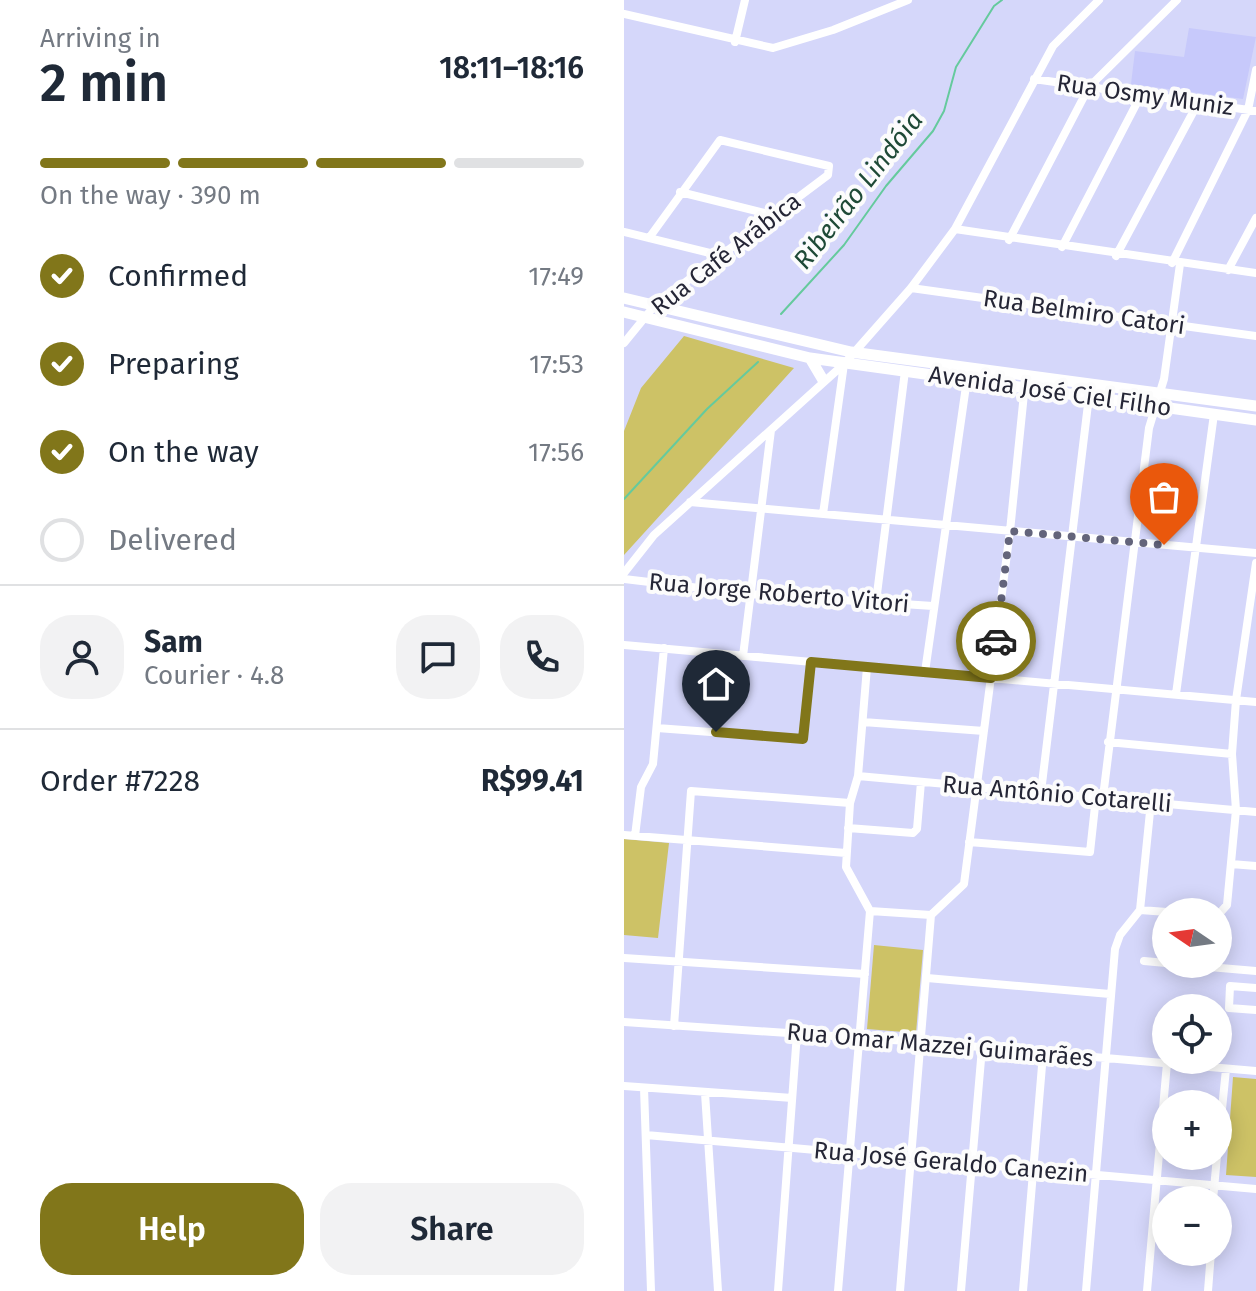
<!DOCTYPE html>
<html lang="en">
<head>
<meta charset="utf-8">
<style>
	:root { --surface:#fff; --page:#f2f2f3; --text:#1f2937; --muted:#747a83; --line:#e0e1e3; --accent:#81761a }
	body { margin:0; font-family:"Fira Sans",sans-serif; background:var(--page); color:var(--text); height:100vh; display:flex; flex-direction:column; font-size:30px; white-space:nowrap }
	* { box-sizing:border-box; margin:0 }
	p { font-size:26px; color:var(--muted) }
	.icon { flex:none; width:44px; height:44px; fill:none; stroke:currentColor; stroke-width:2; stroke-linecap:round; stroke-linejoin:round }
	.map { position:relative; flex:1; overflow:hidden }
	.details { display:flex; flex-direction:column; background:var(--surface); width:624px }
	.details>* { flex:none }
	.needle { width:52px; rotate:283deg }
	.tools { position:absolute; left:528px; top:898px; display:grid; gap:16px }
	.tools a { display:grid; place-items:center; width:80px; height:80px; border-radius:50%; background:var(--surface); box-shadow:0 4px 20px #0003; font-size:40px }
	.pin { position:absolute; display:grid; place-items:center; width:68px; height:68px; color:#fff; margin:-82px -34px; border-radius:50% 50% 50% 0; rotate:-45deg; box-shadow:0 0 8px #0007 }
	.pin .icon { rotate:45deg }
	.courier { position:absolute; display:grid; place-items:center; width:80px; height:80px; margin:-40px; border:6px solid #81761a; border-radius:50%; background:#fff; color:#222; box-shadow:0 2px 10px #0007 }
	.headline em { font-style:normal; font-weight:600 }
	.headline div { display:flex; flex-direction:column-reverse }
	.headline { display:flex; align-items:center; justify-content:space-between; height:136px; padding:0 40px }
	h1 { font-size:52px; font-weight:600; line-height:60px }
	.bar { display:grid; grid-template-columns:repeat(4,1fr); gap:12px 8px; align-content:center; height:96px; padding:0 40px }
	.bar i { height:10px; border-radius:6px; background:var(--line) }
	.bar .on { background:var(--accent) }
	.bar p { grid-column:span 4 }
	.line { display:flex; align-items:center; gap:20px; padding:0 40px; border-top:2px solid var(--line) }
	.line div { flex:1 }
	.round { display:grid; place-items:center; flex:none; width:84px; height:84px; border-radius:32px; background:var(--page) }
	ol { padding:0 40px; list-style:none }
	li { display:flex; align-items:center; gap:24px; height:88px }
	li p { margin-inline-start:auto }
	li .icon { padding:8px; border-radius:50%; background:var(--accent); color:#fff; stroke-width:4 }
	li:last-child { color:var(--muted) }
	li i { width:44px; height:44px; border:4px solid var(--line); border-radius:50% }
	.button { display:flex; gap:16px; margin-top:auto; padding:16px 40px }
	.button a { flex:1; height:92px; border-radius:32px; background:var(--accent); color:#fff; font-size:32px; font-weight:600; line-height:92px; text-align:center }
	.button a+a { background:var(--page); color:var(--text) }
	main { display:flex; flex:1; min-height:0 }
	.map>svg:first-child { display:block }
</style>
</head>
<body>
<main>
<section class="details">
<div class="headline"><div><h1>2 min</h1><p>Arriving in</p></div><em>18:11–18:16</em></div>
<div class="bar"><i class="on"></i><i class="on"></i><i class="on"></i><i></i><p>On the way · 390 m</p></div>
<ol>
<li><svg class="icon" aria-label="check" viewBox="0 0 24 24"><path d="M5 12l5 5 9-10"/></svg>Confirmed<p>17:49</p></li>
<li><svg class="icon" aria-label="check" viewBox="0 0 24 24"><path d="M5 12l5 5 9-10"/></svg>Preparing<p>17:53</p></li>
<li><svg class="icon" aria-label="check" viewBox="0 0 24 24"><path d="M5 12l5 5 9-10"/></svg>On the way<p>17:56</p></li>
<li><i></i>Delivered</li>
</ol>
<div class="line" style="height:144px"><a class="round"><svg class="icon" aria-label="person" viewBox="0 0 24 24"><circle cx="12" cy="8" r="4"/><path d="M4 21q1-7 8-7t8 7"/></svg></a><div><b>Sam</b><p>Courier · 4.8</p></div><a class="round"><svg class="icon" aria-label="chat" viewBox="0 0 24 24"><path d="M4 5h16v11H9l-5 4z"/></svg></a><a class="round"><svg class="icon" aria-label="phone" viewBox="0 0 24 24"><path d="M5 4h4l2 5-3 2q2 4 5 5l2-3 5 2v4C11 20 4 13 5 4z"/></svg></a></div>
<div class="line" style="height:104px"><div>Order #7228</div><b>R$99.41</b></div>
<div class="button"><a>Help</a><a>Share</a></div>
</section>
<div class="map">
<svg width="632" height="1291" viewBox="0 0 632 1291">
	<rect width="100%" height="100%" fill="#d5d7fa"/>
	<path fill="#c7c9fb" d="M565 28 632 37 619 99 507 84 511 51 560 57Z"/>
	<path fill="#cdc266" d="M60 336 170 368 0 555V431L17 388Z
		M0 839 45 843 34 938 0 935Z
		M250 945 299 950 292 1033 243 1029Z
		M609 1077 632 1079V1177L602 1175Z"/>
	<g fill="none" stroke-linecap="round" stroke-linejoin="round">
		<path stroke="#65ca9d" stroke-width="2" d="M157 314 220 245 262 186 309 131 320 111 332 67 370 6 378 0
			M0 499 83 409 134 362"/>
		<path stroke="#fff" stroke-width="8" d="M0 14 149 48 209 30 284 0
			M111 42 121 0
			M410 79 632 111
			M56 192 149 215
			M331 229 632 273
			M0 232 98 256
			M385 240 465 87 553 0
			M438 247 517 95
			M492 256 574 103
			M548 263 624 110 632 70
			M604 270 632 218
			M287 288 632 336
			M0 343 31 305 204 175 205 166 96 140 25 238
			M66 502 632 553
			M199 514 220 364
			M0 573 30 535 220 364 287 288 331 229 429 46 475 0
			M0 579 126 594 309 606
			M252 602 281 371
			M0 645 632 702
			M119 656 147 430
			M301 672 343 379
			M552 694 590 414
			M239 722 360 731
			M33 728 179 739 187 662
			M484 742 608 754
			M234 776 632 812
			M417 792 465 396
			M479 797 525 428 540 379 556 264
			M224 828 289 833 293 829 297 782
			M0 835 222 853
			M11 836 17 787 29 764 40 648
			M345 842 466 852 472 797
			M607 864 632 866
			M516 910 543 912
			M246 911 307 915
			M307 915 340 884 386 531 402 374
			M594 915 603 905 612 810 608 754 612 700 632 563
			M0 958 241 974
			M520 961 542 963
			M550 964 632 971
			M303 978 486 994
			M632 988 606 986 605 1008 632 1010
			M0 1022 298 1042 632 1071
			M50 1026 67 791 226 803
			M0 1086 168 1098
			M20 1088 27 1291
			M81 1093 94 1291
			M22 1135 632 1189
			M594 1149 602 1069
			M589 1200 593 1156
			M154 1291 173 1033
			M214 1291 246 911 222 867 226 803 234 776 243 667
			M276 1291 307 915
			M337 1291 358 1048
			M399 1291 419 1054
			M462 1291 491 949 496 935 516 910 527 802
			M523 1291 543 1063
			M584 1291 587 1252"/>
		<path stroke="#fff" stroke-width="11" d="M0 298 227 352 632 406
			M0 312 186 358 632 420
			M186 358 199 380"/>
	</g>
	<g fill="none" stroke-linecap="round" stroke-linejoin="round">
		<path stroke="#63647b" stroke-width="8" stroke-dasharray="0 14.4" d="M372 641 386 531 540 545"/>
		<path stroke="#81761a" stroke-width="10" d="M92 732 179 739 187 662 367 678 372 641"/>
	</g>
	<g text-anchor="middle" stroke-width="8" stroke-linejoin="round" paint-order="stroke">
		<g font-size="24" fill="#252636" stroke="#fcfcfc">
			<text transform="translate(521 95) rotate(8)" y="8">Rua Osmy Muniz</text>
			<text transform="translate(102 254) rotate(-38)" y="8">Rua Café Arábica</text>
			<text transform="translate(460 312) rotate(8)" y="8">Rua Belmiro Catori</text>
			<text transform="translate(426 391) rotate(8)" y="8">Avenida José Ciel Filho</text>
			<text transform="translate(155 593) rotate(5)" y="8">Rua Jorge Roberto Vitori</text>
			<text transform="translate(433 794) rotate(5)" y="8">Rua Antônio Cotarelli</text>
			<text transform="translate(316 1045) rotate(5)" y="8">Rua Omar Mazzei Guimarães</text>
			<text transform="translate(327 1162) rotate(5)" y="8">Rua José Geraldo Canezin</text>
		</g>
		<g font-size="26" font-style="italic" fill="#1f4a37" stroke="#fcfcfc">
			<text transform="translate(234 190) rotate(-52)" y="9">Ribeirão Lindóia</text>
		</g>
	</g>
</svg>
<div class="tools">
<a><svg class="needle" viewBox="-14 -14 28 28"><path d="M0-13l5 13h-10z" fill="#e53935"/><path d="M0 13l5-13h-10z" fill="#747a83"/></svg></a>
<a><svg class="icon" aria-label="locate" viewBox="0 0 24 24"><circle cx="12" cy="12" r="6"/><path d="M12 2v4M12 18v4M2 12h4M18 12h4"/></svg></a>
<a>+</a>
<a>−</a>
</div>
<div class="pin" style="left:540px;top:545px;background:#ea580c"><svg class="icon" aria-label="bag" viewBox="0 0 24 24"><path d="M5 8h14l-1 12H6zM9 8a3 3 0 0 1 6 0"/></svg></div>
<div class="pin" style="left:92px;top:732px;background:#1f2937"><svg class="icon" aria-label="home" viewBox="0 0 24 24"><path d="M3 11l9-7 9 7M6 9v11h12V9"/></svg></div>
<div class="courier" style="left:372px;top:641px"><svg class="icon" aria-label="car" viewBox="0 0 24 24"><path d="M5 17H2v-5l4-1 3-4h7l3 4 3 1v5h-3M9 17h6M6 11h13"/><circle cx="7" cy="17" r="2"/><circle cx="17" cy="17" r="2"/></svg></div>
</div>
</main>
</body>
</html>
